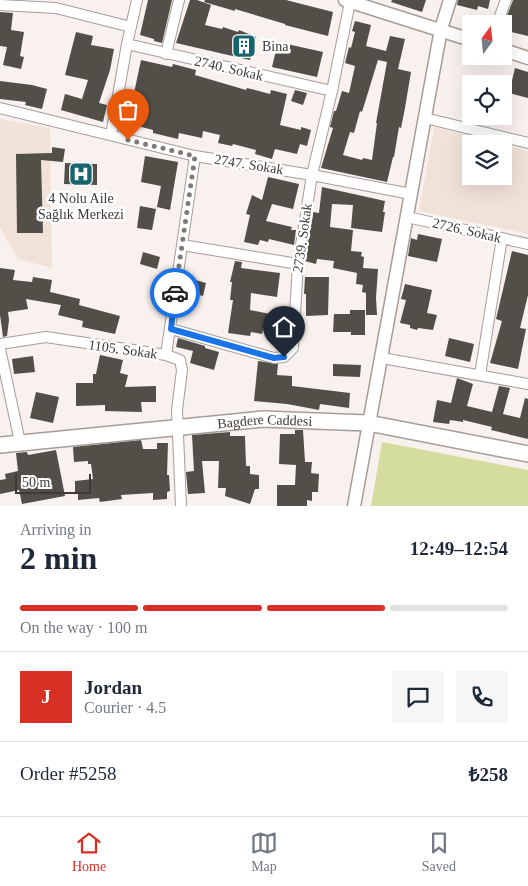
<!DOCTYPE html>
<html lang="en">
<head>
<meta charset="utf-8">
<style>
	:root { --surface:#fff; --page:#f6f6f7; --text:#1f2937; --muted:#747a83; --line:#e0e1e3; --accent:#d93025 }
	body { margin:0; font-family:"Times New Roman",serif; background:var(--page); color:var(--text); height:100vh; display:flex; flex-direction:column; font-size:19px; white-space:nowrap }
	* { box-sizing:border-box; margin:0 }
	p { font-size:16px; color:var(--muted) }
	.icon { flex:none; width:28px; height:28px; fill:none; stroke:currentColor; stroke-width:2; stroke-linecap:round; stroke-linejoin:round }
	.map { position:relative; height:506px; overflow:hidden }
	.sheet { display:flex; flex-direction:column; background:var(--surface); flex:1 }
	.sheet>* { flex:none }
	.needle { width:32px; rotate:15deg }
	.buttons { position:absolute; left:462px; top:15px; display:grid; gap:10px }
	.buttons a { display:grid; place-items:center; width:50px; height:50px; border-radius:0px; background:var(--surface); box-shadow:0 5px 20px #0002; font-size:25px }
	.scale { position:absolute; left:15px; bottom:12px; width:76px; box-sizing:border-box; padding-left:5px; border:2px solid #3d3a38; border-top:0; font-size:14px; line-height:18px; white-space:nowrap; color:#3d3a38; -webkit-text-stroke:4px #fff; paint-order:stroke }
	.pin { position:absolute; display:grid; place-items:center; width:42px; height:42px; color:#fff; margin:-51px -21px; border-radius:50% 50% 50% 0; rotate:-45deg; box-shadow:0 0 5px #0007 }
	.pin .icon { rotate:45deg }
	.courier { position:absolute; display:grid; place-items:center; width:50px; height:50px; margin:-25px; border:4px solid #1a73e8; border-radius:50%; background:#fff; color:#222; box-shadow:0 1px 6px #0007 }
	.summary em { font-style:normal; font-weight:700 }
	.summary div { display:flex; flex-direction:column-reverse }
	.summary { display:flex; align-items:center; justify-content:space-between; height:85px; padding:0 20px }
	h1 { font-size:32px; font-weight:700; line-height:38px }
	.bar { display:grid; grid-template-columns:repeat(4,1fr); gap:8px 5px; align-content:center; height:60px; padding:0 20px }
	.bar i { height:6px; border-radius:4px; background:var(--line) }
	.bar .on { background:var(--accent) }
	.bar p { grid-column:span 4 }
	.line { display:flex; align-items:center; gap:12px; padding:0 20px; border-top:1px solid var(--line) }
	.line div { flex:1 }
	.round { display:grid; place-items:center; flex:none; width:52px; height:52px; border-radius:0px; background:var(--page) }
	.menu { display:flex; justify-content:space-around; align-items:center; height:70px; border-top:1px solid var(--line); background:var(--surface); font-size:14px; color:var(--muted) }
	.menu a { display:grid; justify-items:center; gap:2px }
	.menu .on { color:var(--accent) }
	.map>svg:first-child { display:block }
</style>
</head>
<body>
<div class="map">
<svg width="528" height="506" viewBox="0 0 528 506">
	<rect width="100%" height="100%" fill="#f9f1ed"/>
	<path fill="#f1e2d9" d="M0 119 50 128 52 268 18 259 0 228Z
		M434 127 501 144H471V176H504V144L528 151V234L419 211Z"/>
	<path fill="#d4dd9f" d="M382 442 528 470V506H371Z"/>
	<path fill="#524f49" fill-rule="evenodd" d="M148 0H172L162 43 154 41V39L140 35Z
		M190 0H197L211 5 205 25 222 29 223 27 238 32 239 30 256 37 250 60 176 43Z
		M205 0H286L333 12 328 36 285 25V24L235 9V11L204 2Z
		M392 0H426L422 12 391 2Z
		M458 0H490L488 9 478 6 477 10 457 5Z
		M513 0H528V36L507 31 509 22 505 21Z
		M0 12 13 13 11 30 24 32 20 56 24 57 21 69 3 65 7 47 0 46Z
		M355 21 371 25 366 46 386 51 390 36 405 39 398 69 411 72 405 108 401 128 399 127 394 157H393L387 182 321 168 333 128 330 127 334 111H336L342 91 349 93 355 66 345 63 349 47 351 48 355 32 352 31ZM378 60 387 62 376 123H377L372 160 363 158 362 160 343 155 350 132 354 133 360 111 362 112Z
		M76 32 93 36 91 45 114 49 110 70 99 103 107 105 103 122 61 110 65 94 82 99 88 80 65 75Z
		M278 42 323 52 317 77 272 67Z
		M141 60 172 67 173 64 196 70 195 75 246 90 247 88 270 94 271 90 287 94 280 125 301 130V127L311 130 307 146 300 144 297 154 275 149 272 159 255 154 256 150 233 144 232 146 218 143 220 135 203 131 202 138 179 133 178 139 153 133V130L122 122 126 106H123L126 91 134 93Z
		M515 68 528 72V98L509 93Z
		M0 81 32 85 47 89 42 109 25 105 26 102 0 99Z
		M295 90 307 93 303 105 291 101Z
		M52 147 65 149 63 162 41 160 43 233H17L16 154 52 153Z
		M145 156 178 162 170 210 157 207 161 186 141 182Z
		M65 163 97 164V185L64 184Z
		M268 177 299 184 293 209 272 204 266 221 292 227 291 230H296L294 245 269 239 268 242 260 240 258 245 244 242 250 215 246 214 252 195 262 200Z
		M322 187 385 201 383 212H385L382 232 351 228 353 205 332 204 330 227 353 230 351 251 362 252 361 256 364 257 363 268 378 269 376 298 377 315H366V293L362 292 363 285 356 284 357 273 333 268 334 261 317 259 316 264 305 261 313 212 319 213Z
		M140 206 156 209 152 230 137 228Z
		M418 234 442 239 437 262 408 256 411 238 417 240Z
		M512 251 528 255V295L520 328 526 329 518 369 490 363 502 321 496 319Z
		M143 252 160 257 157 269 140 264Z
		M235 261 242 262 241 268 280 273 277 297 251 293 250 310 285 317 283 328 266 325 264 326 262 334 251 332 250 336 228 333 233 300H230L232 282H230Z
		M0 268 15 270 13 280 32 282 33 277 52 280 50 292 80 299 79 305 120 316 115 334 82 327 83 321 58 315 61 305 26 299 28 309 8 312 9 320 7 336 3 337 0 315Z
		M185 277 206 283 203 296 182 290Z
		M305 277H329L328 315 306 316V294H304Z
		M405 284 432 290 427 313 437 315 433 330 418 328 417 330 410 328V325L400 323 406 300 401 299Z
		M350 310H365V335H351V332H333L334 314H350Z
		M178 338 205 346V348L219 352 214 370 190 363 193 351 176 347Z
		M449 338 474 344 470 362 445 356Z
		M100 355 123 360 120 373 128 375 125 387 156 386V402H141L142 412 105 411V405L76 406V383H93V374H96Z
		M33 356 35 372 14 374 12 359Z
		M258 361 278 364 277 375 292 376V386L350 393 349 408 320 404 319 410 287 404 254 401Z
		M333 364 361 365 360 377 333 376Z
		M457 378 473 384 467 406 492 412 499 386 510 388 503 414 520 418 525 398 528 399V439L491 430 492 427 463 420V422L450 420 449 424 433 422 437 400 451 403Z
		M36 392 59 397 53 423 30 418Z
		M295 430H303L305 462H312L311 473 319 474 318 492H312V501L307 500V506H277V485H295L296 465 279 464 280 434H295Z
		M230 432V436H245L246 466H250V474L259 475V489H255L250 504 225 496 226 488H218L219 461H202L205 493 188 494 186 472 194 471 192 435Z
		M141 440 143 449H157V443H168L167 475H169L170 491 167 492V499L153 500V493L121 495 122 499 100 502 99 498 78 500V494H75V481L93 479 91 464H88V461L74 462 73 447Z
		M56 450 65 496 22 504 19 490 0 494V480L6 479 5 474 18 471 16 453 27 452 28 455Z"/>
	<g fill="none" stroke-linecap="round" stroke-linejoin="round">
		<g stroke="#a49d98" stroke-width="12">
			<path id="minor" d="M0 5 56 8 131 27
				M497 24 506 0
				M127 44 332 91
				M166 54 179 0
				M0 108 195 156 312 175 411 194
				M425 118 528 143
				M111 135 127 44 137 0
				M407 217 528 244
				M182 245 298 264
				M171 329 274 358 284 357 293 348 298 264 312 175 332 91 350 2
				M0 344 46 337 166 355 180 360 182 370 177 410 181 506
				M0 349 20 442
				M166 355 195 156
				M382 358 528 384
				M480 375 502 238"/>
		</g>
		<g stroke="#a49d98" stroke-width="15">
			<path id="tertiary" d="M345 0 471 40
				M504 50 528 58
				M354 506 441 29 450 0"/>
		</g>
		<g stroke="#a49d98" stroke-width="18">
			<g id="secondary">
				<path id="s1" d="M0 445 263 419 368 423 528 454"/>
			</g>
		</g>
		<use href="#minor" stroke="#fff" stroke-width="10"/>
		<use href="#tertiary" stroke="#fff" stroke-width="12"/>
		<use href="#secondary" stroke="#fff" stroke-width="15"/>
	</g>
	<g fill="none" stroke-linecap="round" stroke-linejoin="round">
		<path stroke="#7f7a77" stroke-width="5" stroke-dasharray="0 9" d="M128 140 195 156 175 293"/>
		<path stroke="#1a73e8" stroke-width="6" d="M175 293 171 329 274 358 284 357"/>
	</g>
	<defs>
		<g id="building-square" transform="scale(1.25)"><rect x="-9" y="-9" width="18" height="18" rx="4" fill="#18646e" stroke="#fff"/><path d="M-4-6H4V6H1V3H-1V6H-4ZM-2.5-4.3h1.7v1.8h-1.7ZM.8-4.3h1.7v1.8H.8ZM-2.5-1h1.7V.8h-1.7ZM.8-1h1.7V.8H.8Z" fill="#fff"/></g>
		<g id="hospital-square" transform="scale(1.25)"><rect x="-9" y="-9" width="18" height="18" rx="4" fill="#18646e" stroke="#fff"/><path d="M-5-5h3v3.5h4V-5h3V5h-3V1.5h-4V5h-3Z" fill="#fff"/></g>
	</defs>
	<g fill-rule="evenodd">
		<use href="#building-square" x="244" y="46"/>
		<use href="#hospital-square" x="81" y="174"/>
	</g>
	<g text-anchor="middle" stroke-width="5" stroke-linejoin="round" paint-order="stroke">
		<g font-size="14" fill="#3d3a38" stroke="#fff" text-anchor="start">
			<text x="262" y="51">Bina</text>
			<text x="81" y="203" text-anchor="middle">4 Nolu Aile<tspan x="81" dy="16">Sağlık Merkezi</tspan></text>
		</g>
		<g font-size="14" fill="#3d3a38" stroke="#fff">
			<text transform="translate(229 68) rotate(13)" y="5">2740. Sokak</text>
			<text transform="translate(249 164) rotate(9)" y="5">2747. Sokak</text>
			<text transform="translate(467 230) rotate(13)" y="5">2726. Sokak</text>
			<text transform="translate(302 238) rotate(-82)" y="5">2739. Sokak</text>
			<text transform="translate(123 349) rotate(8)" y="5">1105. Sokak</text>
			<text dy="5" stroke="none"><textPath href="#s1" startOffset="266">Bagdere Caddesi</textPath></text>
		</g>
	</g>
</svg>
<div class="buttons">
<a><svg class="needle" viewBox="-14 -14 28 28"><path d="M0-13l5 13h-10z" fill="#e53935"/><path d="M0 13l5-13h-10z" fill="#747a83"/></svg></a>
<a><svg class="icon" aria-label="locate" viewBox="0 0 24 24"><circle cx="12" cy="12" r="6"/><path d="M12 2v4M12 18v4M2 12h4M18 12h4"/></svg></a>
<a><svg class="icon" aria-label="layers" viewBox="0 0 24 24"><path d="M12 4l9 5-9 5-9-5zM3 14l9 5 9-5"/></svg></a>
</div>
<div class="scale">50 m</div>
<div class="pin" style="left:128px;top:140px;background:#ea580c"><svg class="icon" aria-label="bag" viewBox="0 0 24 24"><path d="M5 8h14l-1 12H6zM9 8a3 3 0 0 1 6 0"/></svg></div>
<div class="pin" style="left:284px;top:357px;background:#1f2937"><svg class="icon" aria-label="home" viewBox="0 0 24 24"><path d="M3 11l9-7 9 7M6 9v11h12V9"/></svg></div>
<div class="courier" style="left:175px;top:293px"><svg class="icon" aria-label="car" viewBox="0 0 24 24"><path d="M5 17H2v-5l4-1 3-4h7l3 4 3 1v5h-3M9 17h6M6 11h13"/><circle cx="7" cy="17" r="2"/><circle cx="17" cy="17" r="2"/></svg></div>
</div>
<section class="sheet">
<div class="summary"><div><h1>2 min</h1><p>Arriving in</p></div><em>12:49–12:54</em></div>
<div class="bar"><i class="on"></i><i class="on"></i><i class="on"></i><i></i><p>On the way · 100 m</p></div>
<div class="line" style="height:90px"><b class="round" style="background:var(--accent);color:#fff">J</b><div><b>Jordan</b><p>Courier · 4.5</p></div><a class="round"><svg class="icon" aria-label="chat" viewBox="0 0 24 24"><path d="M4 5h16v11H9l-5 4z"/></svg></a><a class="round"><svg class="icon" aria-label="phone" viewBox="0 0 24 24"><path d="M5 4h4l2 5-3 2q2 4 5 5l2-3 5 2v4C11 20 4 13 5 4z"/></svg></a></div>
<div class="line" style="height:65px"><div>Order #5258</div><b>₺258</b></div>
</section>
<nav class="menu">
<a class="on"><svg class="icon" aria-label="home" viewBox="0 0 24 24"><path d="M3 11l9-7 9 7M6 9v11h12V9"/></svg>Home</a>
<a><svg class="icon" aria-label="map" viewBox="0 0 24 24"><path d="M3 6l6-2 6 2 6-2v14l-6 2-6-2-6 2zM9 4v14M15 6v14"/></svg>Map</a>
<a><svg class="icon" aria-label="saved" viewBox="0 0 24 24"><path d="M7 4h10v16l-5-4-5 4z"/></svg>Saved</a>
</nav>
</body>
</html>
